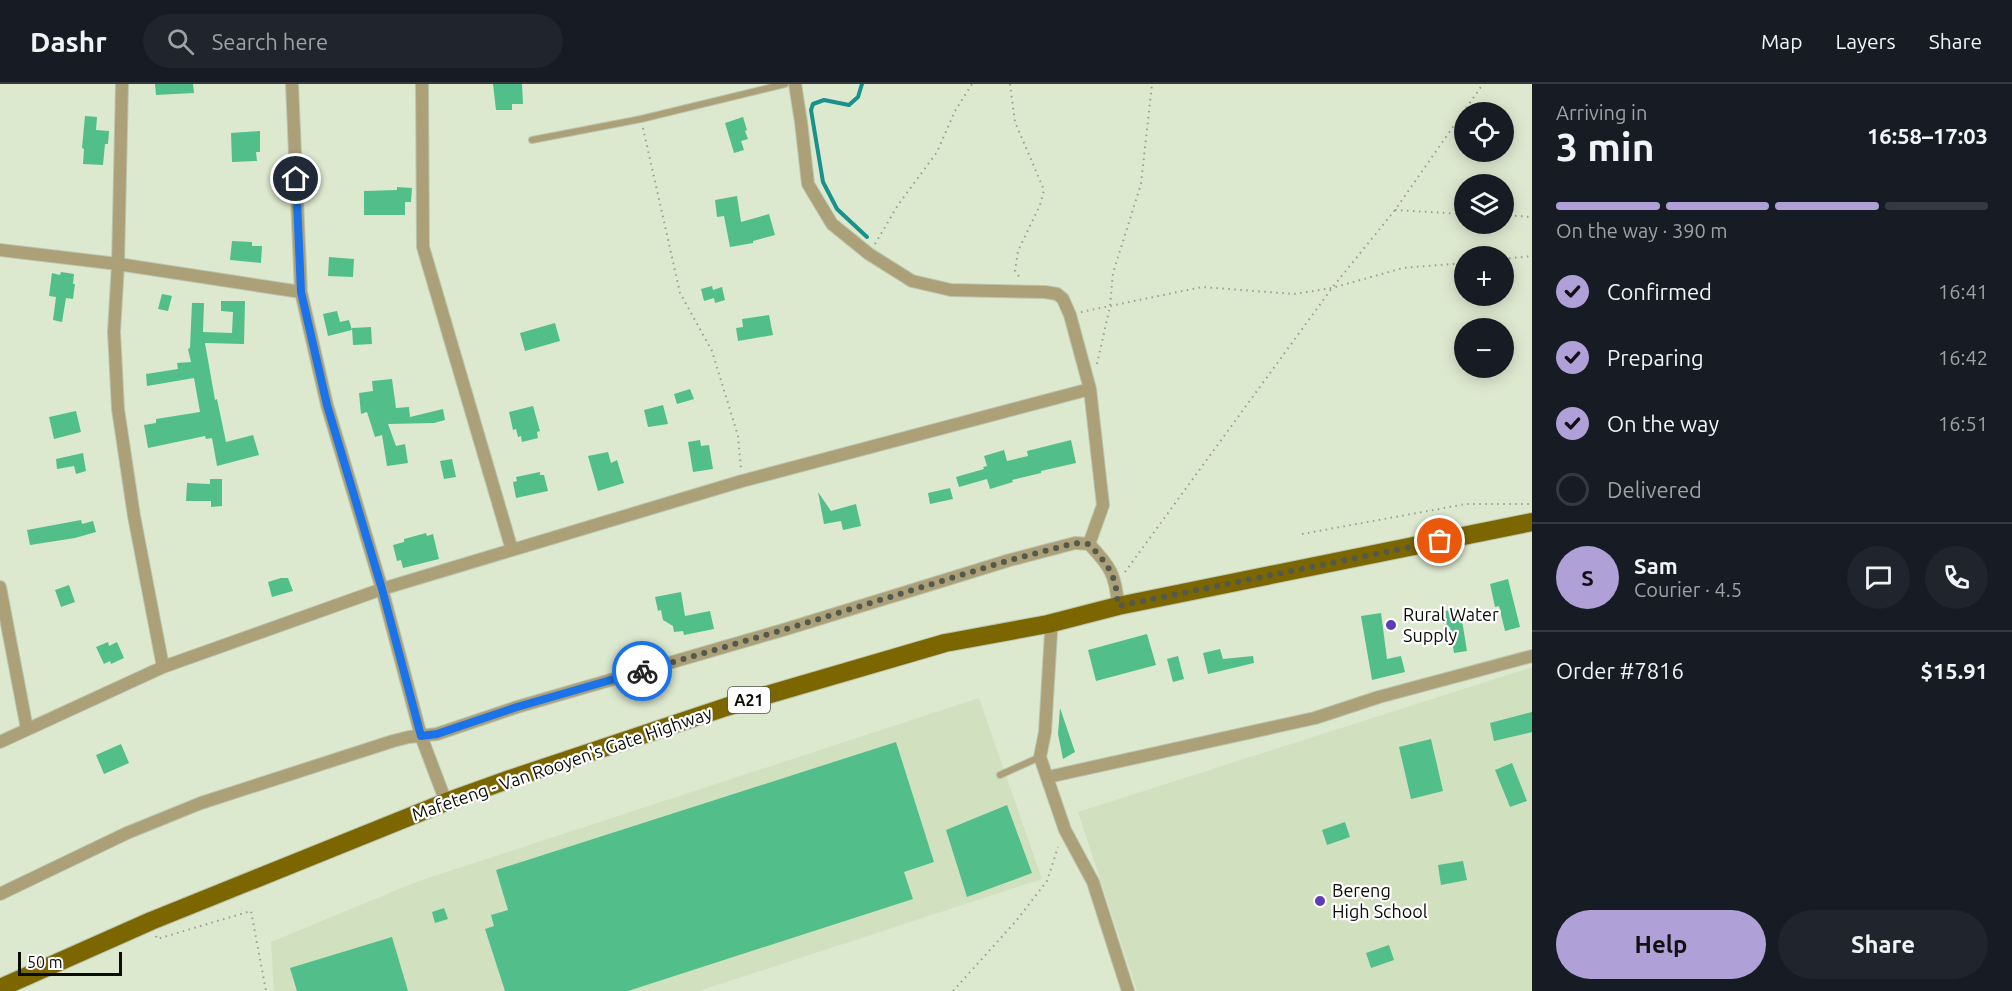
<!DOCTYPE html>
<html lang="en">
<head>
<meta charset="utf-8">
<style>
	:root { --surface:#171b24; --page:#20242c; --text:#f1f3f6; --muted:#9ea1a6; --line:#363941; --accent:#afa1d8 }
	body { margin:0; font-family:Ubuntu,sans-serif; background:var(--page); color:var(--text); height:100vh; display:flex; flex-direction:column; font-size:22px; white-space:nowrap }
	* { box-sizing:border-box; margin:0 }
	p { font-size:20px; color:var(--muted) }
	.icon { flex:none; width:33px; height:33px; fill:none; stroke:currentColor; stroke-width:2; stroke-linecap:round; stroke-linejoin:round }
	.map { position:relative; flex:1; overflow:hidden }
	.sheet { display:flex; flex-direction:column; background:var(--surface); width:480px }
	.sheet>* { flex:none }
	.tools { position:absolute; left:1454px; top:18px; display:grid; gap:12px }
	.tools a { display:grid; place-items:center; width:60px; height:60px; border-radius:50%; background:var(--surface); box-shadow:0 3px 15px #0003; font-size:30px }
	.scale { position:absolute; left:18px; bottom:15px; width:104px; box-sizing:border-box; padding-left:6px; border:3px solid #090d05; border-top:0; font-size:16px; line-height:21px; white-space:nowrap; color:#090d05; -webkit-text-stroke:4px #fff; paint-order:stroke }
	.pin { position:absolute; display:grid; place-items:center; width:51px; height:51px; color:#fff; margin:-26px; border:3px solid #fff; border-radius:50%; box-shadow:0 2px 6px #0007 }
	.courier { position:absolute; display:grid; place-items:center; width:60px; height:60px; margin:-30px; border:4px solid #1a73e8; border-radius:50%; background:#fff; color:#222; box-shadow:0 2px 8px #0007 }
	.headline em { font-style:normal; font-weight:600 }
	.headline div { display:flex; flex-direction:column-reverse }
	.headline { display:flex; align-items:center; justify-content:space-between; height:102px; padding:0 24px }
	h1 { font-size:39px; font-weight:600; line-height:45px }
	.bar { display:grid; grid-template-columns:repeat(4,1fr); gap:9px 6px; align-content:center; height:72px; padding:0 24px }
	.bar i { height:8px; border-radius:4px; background:var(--line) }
	.bar .active { background:var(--accent) }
	.bar p { grid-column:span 4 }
	.line { display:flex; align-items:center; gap:15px; padding:0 24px; border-top:2px solid var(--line) }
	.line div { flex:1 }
	.round { display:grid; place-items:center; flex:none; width:63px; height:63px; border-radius:32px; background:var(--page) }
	ol { padding:0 24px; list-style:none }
	li { display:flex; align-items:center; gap:18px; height:66px }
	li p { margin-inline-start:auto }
	li .icon { padding:6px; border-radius:50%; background:var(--accent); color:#111; stroke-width:4 }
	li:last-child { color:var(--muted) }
	li i { width:33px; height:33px; border:3px solid var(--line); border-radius:50% }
	.cta { display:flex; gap:12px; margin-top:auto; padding:12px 24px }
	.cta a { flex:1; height:69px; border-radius:36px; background:var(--accent); color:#111; font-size:24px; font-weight:600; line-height:69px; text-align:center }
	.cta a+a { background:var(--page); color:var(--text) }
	header { display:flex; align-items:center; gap:36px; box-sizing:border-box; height:84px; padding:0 30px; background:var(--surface); border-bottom:2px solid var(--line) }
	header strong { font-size:28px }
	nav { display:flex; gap:33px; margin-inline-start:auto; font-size:21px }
	.search { width:420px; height:54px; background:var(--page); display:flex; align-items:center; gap:15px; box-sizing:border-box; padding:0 21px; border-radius:33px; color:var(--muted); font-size:22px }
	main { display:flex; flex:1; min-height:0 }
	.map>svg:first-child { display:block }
</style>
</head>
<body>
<header>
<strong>Dashr</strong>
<div class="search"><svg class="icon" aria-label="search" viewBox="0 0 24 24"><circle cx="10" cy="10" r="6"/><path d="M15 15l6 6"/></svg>Search here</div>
<nav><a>Map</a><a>Layers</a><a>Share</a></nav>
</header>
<main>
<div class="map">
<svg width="1532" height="907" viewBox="0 0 1532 907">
	<rect width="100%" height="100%" fill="#dde9cf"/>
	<path fill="#d1e0be" d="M1532 583V907H1137L1078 728Z
		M979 614 1042 795 699 907H274L271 858 416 798Z"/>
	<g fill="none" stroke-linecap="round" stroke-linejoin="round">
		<path stroke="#19918c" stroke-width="4" d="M862 0 858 13 849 21 824 16 813 20 811 26 823 98 837 125 867 153"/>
	</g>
	<path fill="#52be8a" d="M155 0H193L194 9 156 11Z
		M493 0H522L523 20H512V26H496Z
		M85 32 97 33 96 46 109 47 108 60H105L103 81 83 80 84 65 82 64Z
		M743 33 747 46 745 47 748 55 741 57 744 66 734 69 725 39Z
		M260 47V68H256L257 77 232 78 231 49Z
		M397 103 412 104 411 118H405V131H364V107L397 106Z
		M737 112 741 138 769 130 775 151 753 157V159L730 163 724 132 717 133 715 116Z
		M232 157 252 158V162H262L261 179 230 176Z
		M329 173 354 175 353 193 328 192Z
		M61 188 74 190 73 200H75L73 215 66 214 62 238 53 236 56 213 49 212 52 189 60 191Z
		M712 202 713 206 722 203 725 216 715 219 714 214 704 217 701 205Z
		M162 210 172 212 168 227 158 225Z
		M221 217H245L244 260 205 259 215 316 217 315 226 358 253 351 259 371 217 382 212 354 206 355 205 352 148 364 144 341 156 339V335L200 328 194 294 147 302 146 290 178 285 177 279 191 278 188 265 190 264 192 219H204L203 248 232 249 233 228 221 227Z
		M337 227 340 238 349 236 352 246 328 252 323 230Z
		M769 231 773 251 738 257 736 244 743 243 742 235Z
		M555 239 560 257 525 267 520 249Z
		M371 243 372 260 353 261 352 244Z
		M392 295 396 324 409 323 410 333 443 325 445 336 434 339 388 340 396 362 405 360 408 379 387 382 382 351 375 353 367 328 361 330 359 309 373 307 372 297Z
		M690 305 694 315 677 320 674 310Z
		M663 321 668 340 648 343 644 326Z
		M533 322 540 347 537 348 538 354 522 358 521 352 518 353 516 345 513 346 509 328Z
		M76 327 81 348 54 355 49 333Z
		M700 356 701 362 709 361 713 385 693 388 688 358Z
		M1071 356 1076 379 1041 387V389L1012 396 1013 398 990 405 987 395 959 403 956 393 984 385 983 383 987 382 984 372 1004 366 1007 377 1028 372 1027 367Z
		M608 368 611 379 617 376 624 399 598 407 588 372Z
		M83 369 86 387 76 390 74 382 57 385 56 375Z
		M452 375 456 393 444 395 440 377Z
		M540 388V391H544L548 407 516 414 513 398 517 397 516 393Z
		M210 395H222V422L211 423V417H186L187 399 210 400Z
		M950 404 953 415 930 420 928 409Z
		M818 408 831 427 856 420 861 442 843 446 841 437 824 440Z
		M81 436 82 440 93 437 96 448 75 454 30 461 27 446Z
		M426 449 427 452 433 450 439 475 403 484 401 476 397 477 393 461 404 458V455Z
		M281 494H288L293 507 272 513 268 498Z
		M1508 495 1520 543 1505 547 1499 522 1495 523 1490 500Z
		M69 501 75 518 61 523 55 506Z
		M681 508 685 532 710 527 714 545 684 551 683 547 674 548 673 542 663 536 661 526 658 527 655 513Z
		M1460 524 1467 567 1454 569 1450 543H1447L1445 527Z
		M1381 529 1387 575 1401 572 1405 588 1372 596 1361 532Z
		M1147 550 1156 581 1096 597 1088 566Z
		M108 558 109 562 117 558 124 574 111 580 110 577 104 580 96 563Z
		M1220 565 1223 575 1253 572 1254 579 1208 590 1203 569Z
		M1178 572 1184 595 1173 598 1167 575Z
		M1060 624 1075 668 1063 675 1058 650Z
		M1532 628V648L1494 657 1490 639Z
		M1431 655 1443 707 1411 715 1399 663Z
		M896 658 934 778 904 788 913 815 628 907H505L485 845 494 842 491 831 508 826 496 786Z
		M121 660 129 679 104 690 96 671Z
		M1512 679 1527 717 1510 723 1495 686Z
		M1007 721 1032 789 967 813 946 746Z
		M1345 738 1350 753 1327 761 1322 746Z
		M1463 777 1467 796 1441 801 1438 781Z
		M444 824 448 835 435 839 432 828Z
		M392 853 408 907H297L290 884Z
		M1389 861 1394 876 1371 884 1366 869Z"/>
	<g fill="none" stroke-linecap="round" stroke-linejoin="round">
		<g stroke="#bbc6af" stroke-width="8">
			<path id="service" d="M532 56 641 35 785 0
				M1000 691 1040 673"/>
		</g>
		<g stroke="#bbc6af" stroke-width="14">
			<path id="minor" d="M122 0 118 180 301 208 327 321 382 505 421 652 446 718
				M292 0 301 208
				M422 0 423 163 512 466
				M795 0 801 38 808 100 832 140 869 170 912 197 951 206 1045 208 1057 210 1063 215 1070 231 1090 305 1103 421 1089 460
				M0 166 118 180 114 248 118 325 134 432 163 583
				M0 503 27 645
				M1048 540 1051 548 1045 648 1040 673 1065 746 1093 798 1128 907
				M0 658 163 583 382 505 742 397 1090 305
				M1048 693 1315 634 1379 613 1532 572
				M0 810 127 749 201 719 393 657 409 653 437 650 517 623 783 546 1010 476 1075 459 1089 460C1110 482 1116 491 1118 522"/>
		</g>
		<g stroke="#bbc6af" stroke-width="20">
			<path id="primary" d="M0 904 151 837 446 718 510 695 726 623 945 559 1048 540 1118 522 1532 438"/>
		</g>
		<path stroke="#969f8b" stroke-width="2" stroke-dasharray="1.5 4.5" stroke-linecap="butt" d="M1010 0 1015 38 1044 106 1040 121 1018 167 1015 187 1020 194
			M643 44 680 209 712 267 738 352 741 385
			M1395 126 1464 130
			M1503 131 1532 133
			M875 160 898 121 937 68 955 27 972 0
			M1503 175 1532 172
			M1081 228 1202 203 1294 210 1332 204 1403 184 1464 179
			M1097 280 1110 222 1113 189 1141 100 1152 0
			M1302 450 1466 420H1532
			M1125 488 1332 204 1395 126 1483 0
			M156 852 157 855 251 827 266 907
			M953 907 1016 837 1047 797 1058 763"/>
		<use href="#service" stroke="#aca078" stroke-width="6"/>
		<use href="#minor" stroke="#aca078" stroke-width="12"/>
		<use href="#primary" stroke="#7c6600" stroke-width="18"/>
	</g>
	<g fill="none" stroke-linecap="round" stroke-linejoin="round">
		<path stroke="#535a4c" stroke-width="6" stroke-dasharray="0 10.8" d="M642 587 783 546 1010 476 1075 459 1089 460C1110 483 1116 491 1118 522L1440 457"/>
		<path stroke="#1a73e8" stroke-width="8" d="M296 95 301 208 327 321 382 505 421 652 437 650 517 623 642 587"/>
	</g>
	<g fill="#5e3cb4" stroke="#fff" stroke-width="2">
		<circle cx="1391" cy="541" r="6"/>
		<circle cx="1320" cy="817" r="6"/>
	</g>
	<g text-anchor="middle" stroke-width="4.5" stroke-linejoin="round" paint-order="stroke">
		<rect fill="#fff" stroke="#535650" stroke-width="1.5" x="728" y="603" width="42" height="26" rx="4.5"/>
		<g font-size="16" font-weight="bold" fill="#090d05">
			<text x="749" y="622">A21</text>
		</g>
		<g font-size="18" fill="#090d05" stroke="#fff" text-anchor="start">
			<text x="1403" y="537">Rural Water<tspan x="1403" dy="21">Supply</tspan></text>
			<text x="1332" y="813">Bereng<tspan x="1332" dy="21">High School</tspan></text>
		</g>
		<g font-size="18" fill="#090d05" stroke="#fff">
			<text transform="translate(562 680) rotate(-19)" y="6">Mafeteng - Van Rooyen's Gate Highway</text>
		</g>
	</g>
</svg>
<div class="tools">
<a><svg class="icon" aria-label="locate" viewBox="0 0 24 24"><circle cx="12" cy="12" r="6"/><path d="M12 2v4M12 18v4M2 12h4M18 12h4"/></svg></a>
<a><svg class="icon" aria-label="layers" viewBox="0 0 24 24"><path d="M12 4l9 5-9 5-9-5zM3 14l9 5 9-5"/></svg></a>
<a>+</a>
<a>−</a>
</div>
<div class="scale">50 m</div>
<div class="pin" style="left:1440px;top:457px;background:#ea580c"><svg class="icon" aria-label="bag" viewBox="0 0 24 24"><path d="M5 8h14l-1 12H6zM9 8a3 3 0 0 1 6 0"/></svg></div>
<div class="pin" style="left:296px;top:95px;background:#1f2937"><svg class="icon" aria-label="home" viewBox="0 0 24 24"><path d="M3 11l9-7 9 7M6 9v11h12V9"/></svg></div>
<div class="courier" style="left:642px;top:587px"><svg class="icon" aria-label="bike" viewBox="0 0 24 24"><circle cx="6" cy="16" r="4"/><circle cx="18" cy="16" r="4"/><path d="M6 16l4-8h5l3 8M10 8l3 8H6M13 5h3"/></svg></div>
</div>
<section class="sheet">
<div class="headline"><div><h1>3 min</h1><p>Arriving in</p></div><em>16:58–17:03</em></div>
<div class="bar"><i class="active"></i><i class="active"></i><i class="active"></i><i></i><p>On the way · 390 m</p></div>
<ol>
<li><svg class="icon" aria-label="check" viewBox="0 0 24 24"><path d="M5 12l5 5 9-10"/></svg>Confirmed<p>16:41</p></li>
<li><svg class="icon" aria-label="check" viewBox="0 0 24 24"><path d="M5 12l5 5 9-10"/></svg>Preparing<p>16:42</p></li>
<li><svg class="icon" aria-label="check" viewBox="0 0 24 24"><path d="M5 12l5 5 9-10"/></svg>On the way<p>16:51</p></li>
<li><i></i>Delivered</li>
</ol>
<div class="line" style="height:108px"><b class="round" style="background:var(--accent);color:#111">S</b><div><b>Sam</b><p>Courier · 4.5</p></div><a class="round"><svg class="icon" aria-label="chat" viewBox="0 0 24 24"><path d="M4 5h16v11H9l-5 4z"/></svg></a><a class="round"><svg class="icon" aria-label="phone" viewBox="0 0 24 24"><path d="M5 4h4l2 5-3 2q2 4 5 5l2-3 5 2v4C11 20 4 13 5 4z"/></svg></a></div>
<div class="line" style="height:78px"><div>Order #7816</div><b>$15.91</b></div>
<div class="cta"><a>Help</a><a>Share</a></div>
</section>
</main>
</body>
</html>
